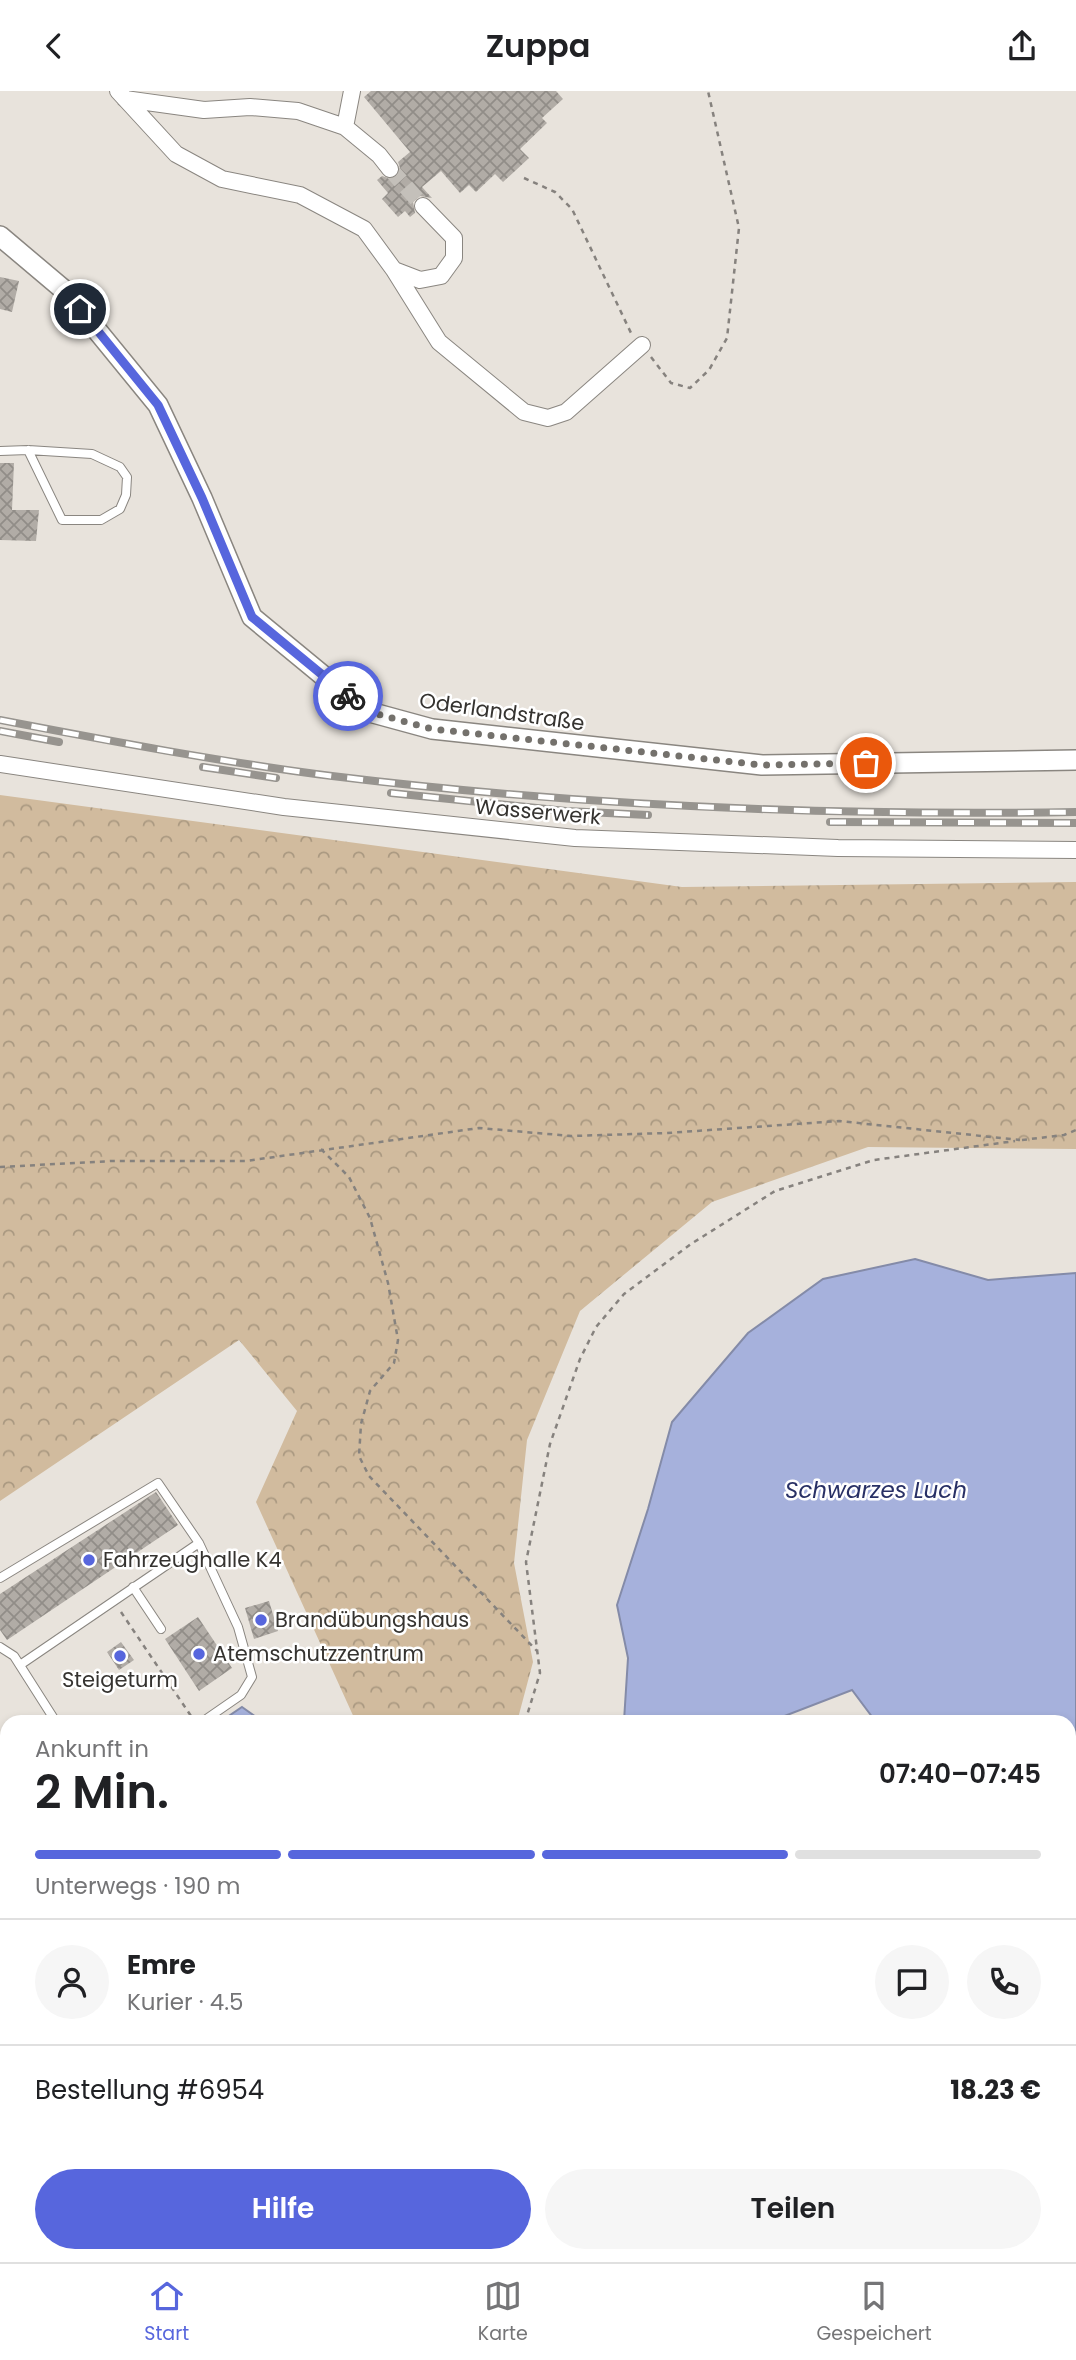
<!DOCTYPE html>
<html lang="de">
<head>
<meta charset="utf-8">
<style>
	:root { --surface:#fff; --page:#f6f6f6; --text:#202124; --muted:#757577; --line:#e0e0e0; --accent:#5766dd }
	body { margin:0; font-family:Poppins,sans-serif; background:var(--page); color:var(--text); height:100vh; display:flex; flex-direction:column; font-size:26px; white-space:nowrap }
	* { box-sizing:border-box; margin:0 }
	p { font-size:23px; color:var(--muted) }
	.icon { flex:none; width:38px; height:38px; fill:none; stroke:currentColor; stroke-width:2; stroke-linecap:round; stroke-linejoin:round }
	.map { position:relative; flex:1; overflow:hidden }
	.panel { position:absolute; left:0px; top:1624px; width:1076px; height:548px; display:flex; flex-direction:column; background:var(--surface); border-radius:21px 21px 0 0; box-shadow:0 4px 10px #0003 }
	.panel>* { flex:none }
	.pin { position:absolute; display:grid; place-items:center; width:60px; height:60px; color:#fff; margin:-30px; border:4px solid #fff; border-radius:50%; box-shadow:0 2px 7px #0007 }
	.courier { position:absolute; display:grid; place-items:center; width:70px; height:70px; margin:-35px; border:5px solid #5766dd; border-radius:50%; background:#fff; color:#222; box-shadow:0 2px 9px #0007 }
	.head em { font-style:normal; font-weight:600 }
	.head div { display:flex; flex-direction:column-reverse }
	.head { display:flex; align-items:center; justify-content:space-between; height:119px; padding:0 35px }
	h1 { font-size:46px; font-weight:600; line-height:52px }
	.bar { display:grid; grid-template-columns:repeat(4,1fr); gap:10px 7px; align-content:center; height:84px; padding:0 35px }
	.bar i { height:9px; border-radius:5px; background:var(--line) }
	.bar .selected { background:var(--accent) }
	.bar p { grid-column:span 4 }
	.line { display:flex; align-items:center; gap:18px; padding:0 35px; border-top:2px solid var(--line) }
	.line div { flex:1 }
	.round { display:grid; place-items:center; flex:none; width:74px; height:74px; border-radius:37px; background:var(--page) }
	.action { display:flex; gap:14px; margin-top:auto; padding:14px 35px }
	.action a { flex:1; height:80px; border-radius:42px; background:var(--accent); color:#fff; font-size:28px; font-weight:600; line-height:80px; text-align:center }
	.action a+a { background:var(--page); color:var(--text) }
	header { display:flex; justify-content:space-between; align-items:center; height:91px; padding:0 35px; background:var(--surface); font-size:32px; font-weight:600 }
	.menu { display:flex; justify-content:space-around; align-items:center; height:98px; border-top:2px solid var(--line); background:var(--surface); font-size:19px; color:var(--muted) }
	.menu a { display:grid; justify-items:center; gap:4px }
	.menu .selected { color:var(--accent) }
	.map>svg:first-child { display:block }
</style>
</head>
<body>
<header><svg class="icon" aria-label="back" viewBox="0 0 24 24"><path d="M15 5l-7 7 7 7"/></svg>Zuppa<svg class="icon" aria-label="share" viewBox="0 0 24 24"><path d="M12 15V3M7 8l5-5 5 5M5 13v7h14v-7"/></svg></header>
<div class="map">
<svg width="1076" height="2171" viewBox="0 0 1076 2171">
	<defs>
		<pattern id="forest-crowns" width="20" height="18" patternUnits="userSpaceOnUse" patternTransform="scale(1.75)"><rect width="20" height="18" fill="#d1bb9e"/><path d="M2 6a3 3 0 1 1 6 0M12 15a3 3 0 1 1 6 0" fill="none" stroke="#aa9981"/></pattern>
		<pattern id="building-cross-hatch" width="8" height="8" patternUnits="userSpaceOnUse" patternTransform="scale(1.75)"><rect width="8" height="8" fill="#b1aca6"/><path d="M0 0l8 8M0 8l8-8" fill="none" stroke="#918d88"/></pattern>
	</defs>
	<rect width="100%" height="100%" fill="#e8e3dc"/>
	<path fill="url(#forest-crowns)" d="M0 704 682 796 1076 791V1058L868 1056 712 1111 580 1220 527 1349 514 1472 533 1571 517 1631H356L256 1411 297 1320 239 1249 0 1410Z
		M123 2165H671L672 2171H107L122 2168Z"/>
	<path fill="#a6b1dc" stroke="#848ba8" stroke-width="2" d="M915 1168 988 1189 1076 1182V1782L1069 1775V1631H876L852 1599 769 1631 624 1630 628 1567 617 1514 648 1418 672 1331 748 1242 823 1188Z
		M242 1616 263 1631H220Z"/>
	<path fill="url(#building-cross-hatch)" d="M371 0H556L563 8 542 27 547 32 520 58 529 67 503 91 495 83 476 101 469 94 460 102 441 80 422 96 432 107 420 105 413 111 415 122 410 126 405 120 398 126 382 108 388 102 377 89 382 85 391 88 397 86 400 77 398 71 410 61 364 6Z
		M0 186 19 190 12 221 0 218Z
		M0 372H14L12 419H39L36 450 0 449Z
		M156 1401 178 1434 7 1549 0 1539V1503Z
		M269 1510 278 1540 254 1548 245 1517Z
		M198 1526 232 1577 199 1600 165 1548Z
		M121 1551 134 1569 119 1579 107 1561Z"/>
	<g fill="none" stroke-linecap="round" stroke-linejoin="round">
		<path stroke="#c4c0ba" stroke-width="16" stroke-dasharray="16 8" stroke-linecap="butt" d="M390 78 423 115"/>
		<g stroke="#8a8680" stroke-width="10">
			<path id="service" d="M0 360 28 359 92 363 120 376 127 386 126 404 120 418 101 429H62L28 359
				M0 1487 158 1392 199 1452
				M133 1496 161 1538
				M0 1556 14 1565 56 1631
				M20 1574 199 1452 238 1536 252 1586 241 1604 202 1631
				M7 1686 3 1698 7 1704
				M0 1790 7 1785
				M0 2001 7 2011
				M0 2021 7 2016"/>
		</g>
		<g stroke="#8a8680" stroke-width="18">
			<path id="minor" d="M118 0 176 63 222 88 300 104 364 138 394 179 439 251 524 321 548 327 566 321 642 254
				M125 8 204 19 250 16 298 20 345 36 379 64 390 78
				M345 36 352 0
				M394 179 420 189 441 185 454 167V147L423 115
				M0 673 284 716 575 747 838 757 1076 759"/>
		</g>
		<g stroke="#8a8680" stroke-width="22">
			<path id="tertiary" d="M0 145 64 199 158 314 202 407 252 526 366 620 432 638 762 674 1076 669"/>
		</g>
		<path stroke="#86827e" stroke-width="2.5" stroke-dasharray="5 5" stroke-linecap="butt" d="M524 87 555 101 572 118 631 242
			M651 266 671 292 690 297 709 279 727 247 739 137 708 0
			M1022 1049 1064 1044 1076 1039
			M321 1058 349 1086 370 1127 388 1192 398 1249 394 1272 370 1300 361 1333 359 1365 369 1385 537 1560
			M0 1076 112 1070H246L479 1037 571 1045 667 1042 839 1030 1020 1049
			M121 1521 191 1625
			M525 1631 540 1582 526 1471 550 1353 580 1268 596 1236 624 1203 691 1153 775 1100 874 1069 1015 1050
			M0 1947 7 1948
			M0 2118 7 2112
			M135 2165 139 2171
			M192 2165 361 2171
			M12 2171 13 2165
			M26 2171 92 2165
			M658 2171V2165"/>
		<use href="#service" stroke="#fff" stroke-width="8"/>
		<use href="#minor" stroke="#fff" stroke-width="16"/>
		<use href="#tertiary" stroke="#fff" stroke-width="19"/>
		<g stroke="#97948f" stroke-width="8">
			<path id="rail" d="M0 629C110 650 221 671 332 685 579 715 827 725 1076 721
				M0 640 59 651
				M203 676 276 687
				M391 702 566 720 648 724
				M830 731 1076 732"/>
		</g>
		<use href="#rail" stroke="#fff" stroke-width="5" stroke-dasharray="16" stroke-linecap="butt"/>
	</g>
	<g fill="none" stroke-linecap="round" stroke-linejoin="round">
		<path stroke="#74716c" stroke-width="7" stroke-dasharray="0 12.6" d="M348 605 366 620 432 638 762 674 866 672"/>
		<path stroke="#5766dd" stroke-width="9" d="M80 218 158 314 202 407 252 526 348 605"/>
	</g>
	<g fill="#5766dd" stroke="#fff" stroke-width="2.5">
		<circle cx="89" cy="1469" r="7"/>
		<circle cx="261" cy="1529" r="7"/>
		<circle cx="199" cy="1563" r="7"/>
		<circle cx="120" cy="1565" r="7"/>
	</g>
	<g text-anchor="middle" stroke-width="5" stroke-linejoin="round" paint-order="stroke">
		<g font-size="21" fill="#353330" stroke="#fff">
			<text transform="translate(502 621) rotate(8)" y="7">Oderlandstraße</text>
			<text transform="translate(538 721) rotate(5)" y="7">Wasserwerk</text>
		</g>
		<g font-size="21" fill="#353330" stroke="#fff" text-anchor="start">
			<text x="103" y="1476">Fahrzeughalle K4</text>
			<text x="275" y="1536">Brandübungshaus</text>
			<text x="213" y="1570">Atemschutzzentrum</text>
			<text x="120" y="1596" text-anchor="middle">Steigeturm</text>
		</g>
		<g font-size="23" font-style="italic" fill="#283065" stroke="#fff">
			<text x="876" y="1407">Schwarzes Luch</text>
		</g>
	</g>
</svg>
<div class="pin" style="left:866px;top:672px;background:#ea580c"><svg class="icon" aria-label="bag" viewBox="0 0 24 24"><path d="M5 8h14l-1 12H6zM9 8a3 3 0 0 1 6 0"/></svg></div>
<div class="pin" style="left:80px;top:218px;background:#1f2937"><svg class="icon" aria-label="home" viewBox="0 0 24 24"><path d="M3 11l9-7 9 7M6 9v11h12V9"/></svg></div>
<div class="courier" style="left:348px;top:605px"><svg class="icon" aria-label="bike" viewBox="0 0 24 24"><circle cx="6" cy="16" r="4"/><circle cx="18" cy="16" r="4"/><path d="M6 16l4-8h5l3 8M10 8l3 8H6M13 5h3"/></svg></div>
<section class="panel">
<div class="head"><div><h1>2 Min.</h1><p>Ankunft in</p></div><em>07:40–07:45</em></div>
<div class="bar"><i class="selected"></i><i class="selected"></i><i class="selected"></i><i></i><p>Unterwegs · 190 m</p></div>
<div class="line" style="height:126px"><a class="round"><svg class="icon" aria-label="person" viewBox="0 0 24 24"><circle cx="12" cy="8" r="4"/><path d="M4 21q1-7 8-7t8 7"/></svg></a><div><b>Emre</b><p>Kurier · 4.5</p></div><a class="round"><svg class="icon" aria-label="chat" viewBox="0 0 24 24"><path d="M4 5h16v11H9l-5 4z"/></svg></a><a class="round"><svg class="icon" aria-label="phone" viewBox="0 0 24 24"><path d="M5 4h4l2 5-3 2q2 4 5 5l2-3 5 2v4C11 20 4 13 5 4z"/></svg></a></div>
<div class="line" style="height:91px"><div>Bestellung #6954</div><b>18.23 €</b></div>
<div class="action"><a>Hilfe</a><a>Teilen</a></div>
</section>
</div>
<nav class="menu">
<a class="selected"><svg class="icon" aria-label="home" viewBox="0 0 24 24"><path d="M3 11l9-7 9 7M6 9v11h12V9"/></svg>Start</a>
<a><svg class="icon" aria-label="map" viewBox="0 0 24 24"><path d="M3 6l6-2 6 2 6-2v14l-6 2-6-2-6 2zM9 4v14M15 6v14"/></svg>Karte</a>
<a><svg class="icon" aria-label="saved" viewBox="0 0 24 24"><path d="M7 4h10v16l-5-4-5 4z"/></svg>Gespeichert</a>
</nav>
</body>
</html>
